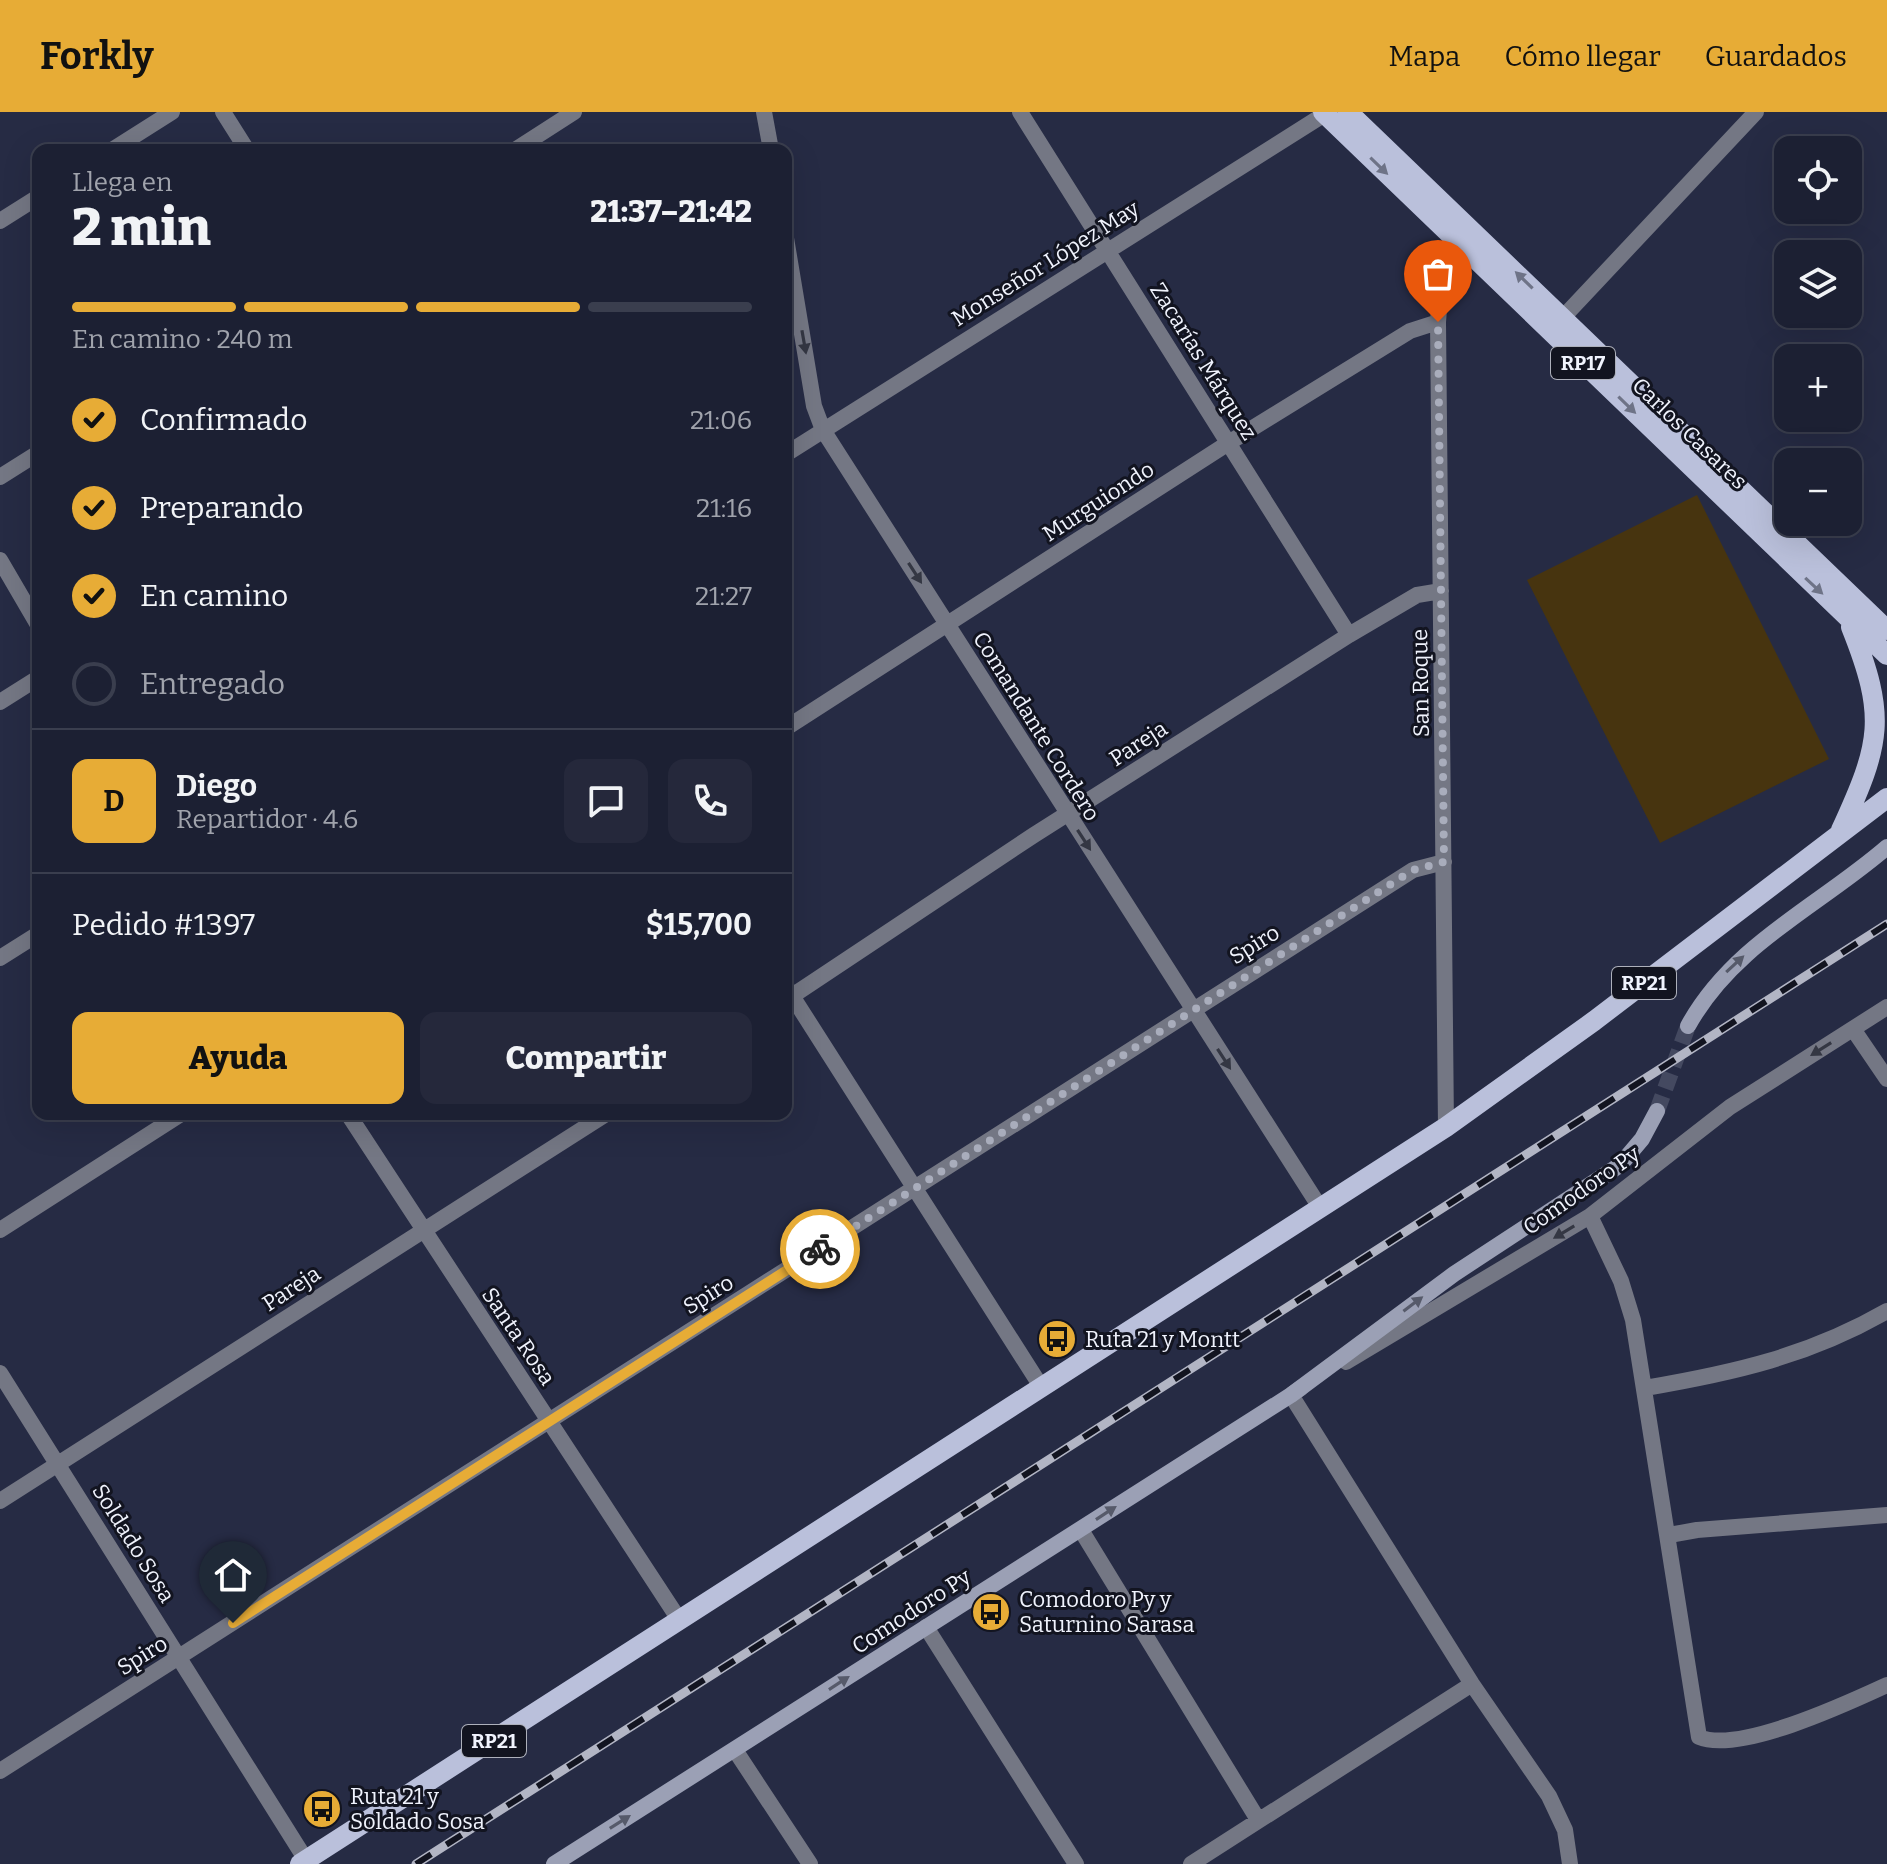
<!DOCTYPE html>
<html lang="es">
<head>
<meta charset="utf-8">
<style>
	:root { --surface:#1c2033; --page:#25283b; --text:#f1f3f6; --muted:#a0a3ac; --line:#3a3e4e; --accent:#e7ac36 }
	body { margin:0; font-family:Bitter,serif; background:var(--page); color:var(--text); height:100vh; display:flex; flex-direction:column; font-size:30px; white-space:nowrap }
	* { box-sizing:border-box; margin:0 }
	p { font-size:26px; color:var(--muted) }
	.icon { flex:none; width:44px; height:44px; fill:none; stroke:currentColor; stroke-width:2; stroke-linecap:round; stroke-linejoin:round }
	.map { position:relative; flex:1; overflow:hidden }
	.panel { position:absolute; left:32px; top:32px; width:760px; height:976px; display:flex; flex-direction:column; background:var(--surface); border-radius:16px; box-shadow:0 8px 32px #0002,0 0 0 2px var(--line) }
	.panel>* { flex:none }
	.fabs { position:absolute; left:1774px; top:24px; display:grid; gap:16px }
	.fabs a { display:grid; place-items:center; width:88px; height:88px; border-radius:16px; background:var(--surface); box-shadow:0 8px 32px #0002,0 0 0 2px var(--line); font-size:40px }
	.pin { position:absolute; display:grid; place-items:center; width:68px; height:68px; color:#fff; margin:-82px -34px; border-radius:50% 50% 50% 0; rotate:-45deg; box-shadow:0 0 8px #0007 }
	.pin .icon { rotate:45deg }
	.courier { position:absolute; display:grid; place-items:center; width:80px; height:80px; margin:-40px; border:6px solid #e7ac36; border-radius:50%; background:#fff; color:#222; box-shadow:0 2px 10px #0007 }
	.overview em { font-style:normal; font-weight:800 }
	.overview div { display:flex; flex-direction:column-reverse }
	.overview { display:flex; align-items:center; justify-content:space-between; height:136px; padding:0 40px }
	h1 { font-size:52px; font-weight:800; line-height:60px }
	.bar { display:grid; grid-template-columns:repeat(4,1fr); gap:12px 8px; align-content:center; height:96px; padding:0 40px }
	.bar i { height:10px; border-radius:6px; background:var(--line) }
	.bar .current { background:var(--accent) }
	.bar p { grid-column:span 4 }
	.line { display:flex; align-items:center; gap:20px; padding:0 40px; border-top:2px solid var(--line) }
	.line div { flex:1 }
	.round { display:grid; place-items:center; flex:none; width:84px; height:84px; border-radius:16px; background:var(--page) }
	ol { padding:0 40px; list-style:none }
	li { display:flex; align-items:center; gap:24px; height:88px }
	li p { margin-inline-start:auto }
	li .icon { padding:8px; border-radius:50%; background:var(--accent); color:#111; stroke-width:4 }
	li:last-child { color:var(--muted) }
	li i { width:44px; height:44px; border:4px solid var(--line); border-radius:50% }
	.action { display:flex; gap:16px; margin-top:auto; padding:16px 40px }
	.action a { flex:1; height:92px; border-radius:16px; background:var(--accent); color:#111; font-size:32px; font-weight:800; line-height:92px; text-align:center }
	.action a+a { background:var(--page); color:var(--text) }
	header { display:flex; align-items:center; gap:48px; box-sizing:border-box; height:112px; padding:0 40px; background:var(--accent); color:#111 }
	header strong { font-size:38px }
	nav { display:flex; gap:44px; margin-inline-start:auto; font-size:28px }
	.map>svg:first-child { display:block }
</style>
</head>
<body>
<header>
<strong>Forkly</strong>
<nav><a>Mapa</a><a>Cómo llegar</a><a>Guardados</a></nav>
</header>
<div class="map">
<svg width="1887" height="1752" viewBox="0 0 1887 1752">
	<rect width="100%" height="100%" fill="#262b44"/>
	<path fill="#47340f" d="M1697 383 1829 647 1660 731 1527 468Z"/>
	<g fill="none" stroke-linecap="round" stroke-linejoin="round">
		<path stroke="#444960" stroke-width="16" stroke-dasharray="16 8" stroke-linecap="butt" d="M1657 999 1688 914"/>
		<path stroke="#747784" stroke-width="16" d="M223 0 247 38
			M764 0 771 38
			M1020 0 1349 523
			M112 38 172 0
			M515 38 574 0
			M0 109 38 85
			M786 126 814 294 823 318 1321 1097
			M1554 215 1756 0
			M786 342 1328 0
			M0 365 38 341
			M0 448 38 513
			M0 590 38 566
			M786 616 1230 330 1410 219 1438 210
			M0 846 38 822
			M787 876 1042 1276
			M786 888 1034 723 1349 523 1417 483 1441 479
			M1853 917 1887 967
			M348 1002 680 1509
			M1446 1015 1438 210 1442 159 1460 132
			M1590 1104 1621 1169 1633 1208 1699 1625C1739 1642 1848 1591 1887 1573
			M0 1118 181 1002
			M1346 1250 1590 1104 1730 995 1887 895
			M0 1261 306 1748
			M1301 1276 1291 1283 1472 1572 1549 1684 1565 1718 1570 1752
			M1645 1276C1733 1261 1809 1244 1887 1199
			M0 1389 606 1002
			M1081 1418 1257 1706
			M1669 1423 1697 1418 1887 1403
			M926 1515 1076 1752
			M735 1638 810 1752
			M0 1659 1413 758 1444 750
			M1191 1752 1472 1572"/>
		<path stroke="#9ba0b5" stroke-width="16" d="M1688 914C1733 832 1819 794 1887 735
			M554 1752 1291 1283 1454 1162 1620 1053 1642 1027 1657 999"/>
		<path stroke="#bac0db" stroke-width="20" d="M1323 0 1887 543
			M1348 0 1887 518
			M1841 718C1881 631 1887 605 1851 515
			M300 1752 1446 1015 1594 909 1887 686"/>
		<g stroke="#b2b5c4" stroke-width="9">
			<path id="rail" d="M416 1752 1887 812"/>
		</g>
		<use href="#rail" stroke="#121420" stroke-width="6" stroke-dasharray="18" stroke-linecap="butt"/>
	</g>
	<defs><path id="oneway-solid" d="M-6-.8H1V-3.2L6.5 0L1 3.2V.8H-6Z" transform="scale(2)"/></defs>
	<g fill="#6e7387">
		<use href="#oneway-solid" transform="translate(1379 54) rotate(44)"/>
		<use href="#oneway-solid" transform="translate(1524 168) rotate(-136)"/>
		<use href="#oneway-solid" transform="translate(1627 293) rotate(44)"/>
		<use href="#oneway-solid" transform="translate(1814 474) rotate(43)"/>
	</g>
	<g fill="#343743">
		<use href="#oneway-solid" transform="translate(804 230) rotate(80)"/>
		<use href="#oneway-solid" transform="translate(915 461) rotate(57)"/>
		<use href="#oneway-solid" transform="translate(1084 728) rotate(57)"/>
		<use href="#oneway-solid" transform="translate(1821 937) rotate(148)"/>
		<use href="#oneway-solid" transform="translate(1224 947) rotate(57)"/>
		<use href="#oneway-solid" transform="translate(1564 1120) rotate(149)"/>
	</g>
	<g fill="#565a6a">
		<use href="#oneway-solid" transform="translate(1735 852) rotate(-43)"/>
		<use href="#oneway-solid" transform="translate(1413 1192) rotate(-37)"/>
		<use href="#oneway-solid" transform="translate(1106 1401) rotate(-33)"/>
		<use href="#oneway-solid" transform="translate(839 1571) rotate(-33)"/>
		<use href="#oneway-solid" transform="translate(620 1710) rotate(-32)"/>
	</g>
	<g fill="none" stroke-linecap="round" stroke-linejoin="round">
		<path stroke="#a9adbc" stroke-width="8" stroke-dasharray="0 14.4" d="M820 1137 1413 758 1444 750 1438 210"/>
		<path stroke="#e7ac36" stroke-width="10" d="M233 1511 820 1137"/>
	</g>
	<defs>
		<g id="bus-disc" transform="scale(2)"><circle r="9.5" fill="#e7ac36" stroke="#121420"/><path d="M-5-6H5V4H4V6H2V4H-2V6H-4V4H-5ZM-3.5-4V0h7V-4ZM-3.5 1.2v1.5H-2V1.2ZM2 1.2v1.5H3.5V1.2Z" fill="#111"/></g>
	</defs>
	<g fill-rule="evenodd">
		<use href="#bus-disc" x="1057" y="1227"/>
		<use href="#bus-disc" x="991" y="1500"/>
		<use href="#bus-disc" x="322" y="1697"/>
	</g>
	<g text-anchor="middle" stroke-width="6" stroke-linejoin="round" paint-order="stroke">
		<g fill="#121420" stroke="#adb0bb" stroke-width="2">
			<rect x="1551" y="235" width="64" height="32" rx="6"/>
			<rect x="1612" y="855" width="64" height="32" rx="6"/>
			<rect x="462" y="1613" width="64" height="32" rx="6"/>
		</g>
		<g font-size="20" font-weight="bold" fill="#f0f3fd">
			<text x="1583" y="258">RP17</text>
			<text x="1644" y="878">RP21</text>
			<text x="494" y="1636">RP21</text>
		</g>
		<g font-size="22" fill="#f0f3fd" stroke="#121420">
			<text transform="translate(1045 151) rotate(-32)" y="8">Monseñor López May</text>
			<text transform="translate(1204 249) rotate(58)" y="8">Zacarías Márquez</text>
			<text transform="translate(1690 321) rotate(44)" y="8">Carlos Casares</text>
			<text transform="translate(1098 389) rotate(-33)" y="8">Murguiondo</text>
			<text transform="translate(1420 571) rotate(-91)" y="8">San Roque</text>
			<text transform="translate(1037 614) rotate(58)" y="8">Comandante Cordero</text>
			<text transform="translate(1138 631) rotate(-33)" y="8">Pareja</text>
			<text transform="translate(1254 832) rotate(-32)" y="8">Spiro</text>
			<text transform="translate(1581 1078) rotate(-35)" y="8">Comodoro Py</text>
			<text transform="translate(291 1176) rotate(-33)" y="8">Pareja</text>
			<text transform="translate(708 1182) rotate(-32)" y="8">Spiro</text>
			<text transform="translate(519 1224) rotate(56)" y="8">Santa Rosa</text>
			<text transform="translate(134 1431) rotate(58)" y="8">Soldado Sosa</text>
			<text transform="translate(911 1499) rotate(-33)" y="8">Comodoro Py</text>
			<text transform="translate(142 1543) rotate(-32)" y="8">Spiro</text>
		</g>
		<g font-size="22" fill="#f0f3fd" stroke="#121420" text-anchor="start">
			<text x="1085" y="1235">Ruta 21 y Montt</text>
			<text x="1019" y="1495">Comodoro Py y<tspan x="1019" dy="25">Saturnino Sarasa</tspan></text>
			<text x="350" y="1692">Ruta 21 y<tspan x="350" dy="25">Soldado Sosa</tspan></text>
		</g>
	</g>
</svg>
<div class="fabs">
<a><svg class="icon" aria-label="locate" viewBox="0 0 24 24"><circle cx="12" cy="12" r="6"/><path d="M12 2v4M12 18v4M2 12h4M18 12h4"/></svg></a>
<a><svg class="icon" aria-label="layers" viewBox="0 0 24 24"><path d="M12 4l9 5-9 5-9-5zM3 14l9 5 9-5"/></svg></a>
<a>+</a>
<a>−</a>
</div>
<div class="pin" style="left:1438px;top:210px;background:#ea580c"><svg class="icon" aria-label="bag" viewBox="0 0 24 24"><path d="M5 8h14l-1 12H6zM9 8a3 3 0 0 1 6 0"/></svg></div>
<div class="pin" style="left:233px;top:1511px;background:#1f2937"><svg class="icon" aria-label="home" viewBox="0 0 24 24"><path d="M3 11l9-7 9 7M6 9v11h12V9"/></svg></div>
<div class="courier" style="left:820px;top:1137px"><svg class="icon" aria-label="bike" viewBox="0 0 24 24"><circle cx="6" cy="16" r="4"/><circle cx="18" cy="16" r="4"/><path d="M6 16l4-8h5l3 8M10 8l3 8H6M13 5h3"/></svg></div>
<section class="panel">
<div class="overview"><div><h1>2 min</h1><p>Llega en</p></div><em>21:37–21:42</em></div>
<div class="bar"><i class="current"></i><i class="current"></i><i class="current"></i><i></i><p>En camino · 240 m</p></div>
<ol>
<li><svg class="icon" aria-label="check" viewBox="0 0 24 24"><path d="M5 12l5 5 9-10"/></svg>Confirmado<p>21:06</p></li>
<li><svg class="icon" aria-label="check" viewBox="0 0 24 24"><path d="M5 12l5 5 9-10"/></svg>Preparando<p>21:16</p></li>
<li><svg class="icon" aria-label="check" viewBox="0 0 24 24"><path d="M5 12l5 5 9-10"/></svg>En camino<p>21:27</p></li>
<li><i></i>Entregado</li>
</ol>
<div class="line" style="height:144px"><b class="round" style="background:var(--accent);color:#111">D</b><div><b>Diego</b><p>Repartidor · 4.6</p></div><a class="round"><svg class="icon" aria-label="chat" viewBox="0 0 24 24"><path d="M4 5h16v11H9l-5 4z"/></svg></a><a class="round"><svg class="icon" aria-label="phone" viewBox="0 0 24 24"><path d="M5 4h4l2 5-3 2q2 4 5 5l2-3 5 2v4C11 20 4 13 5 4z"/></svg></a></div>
<div class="line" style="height:104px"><div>Pedido #1397</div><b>$15,700</b></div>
<div class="action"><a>Ayuda</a><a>Compartir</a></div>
</section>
</div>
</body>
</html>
